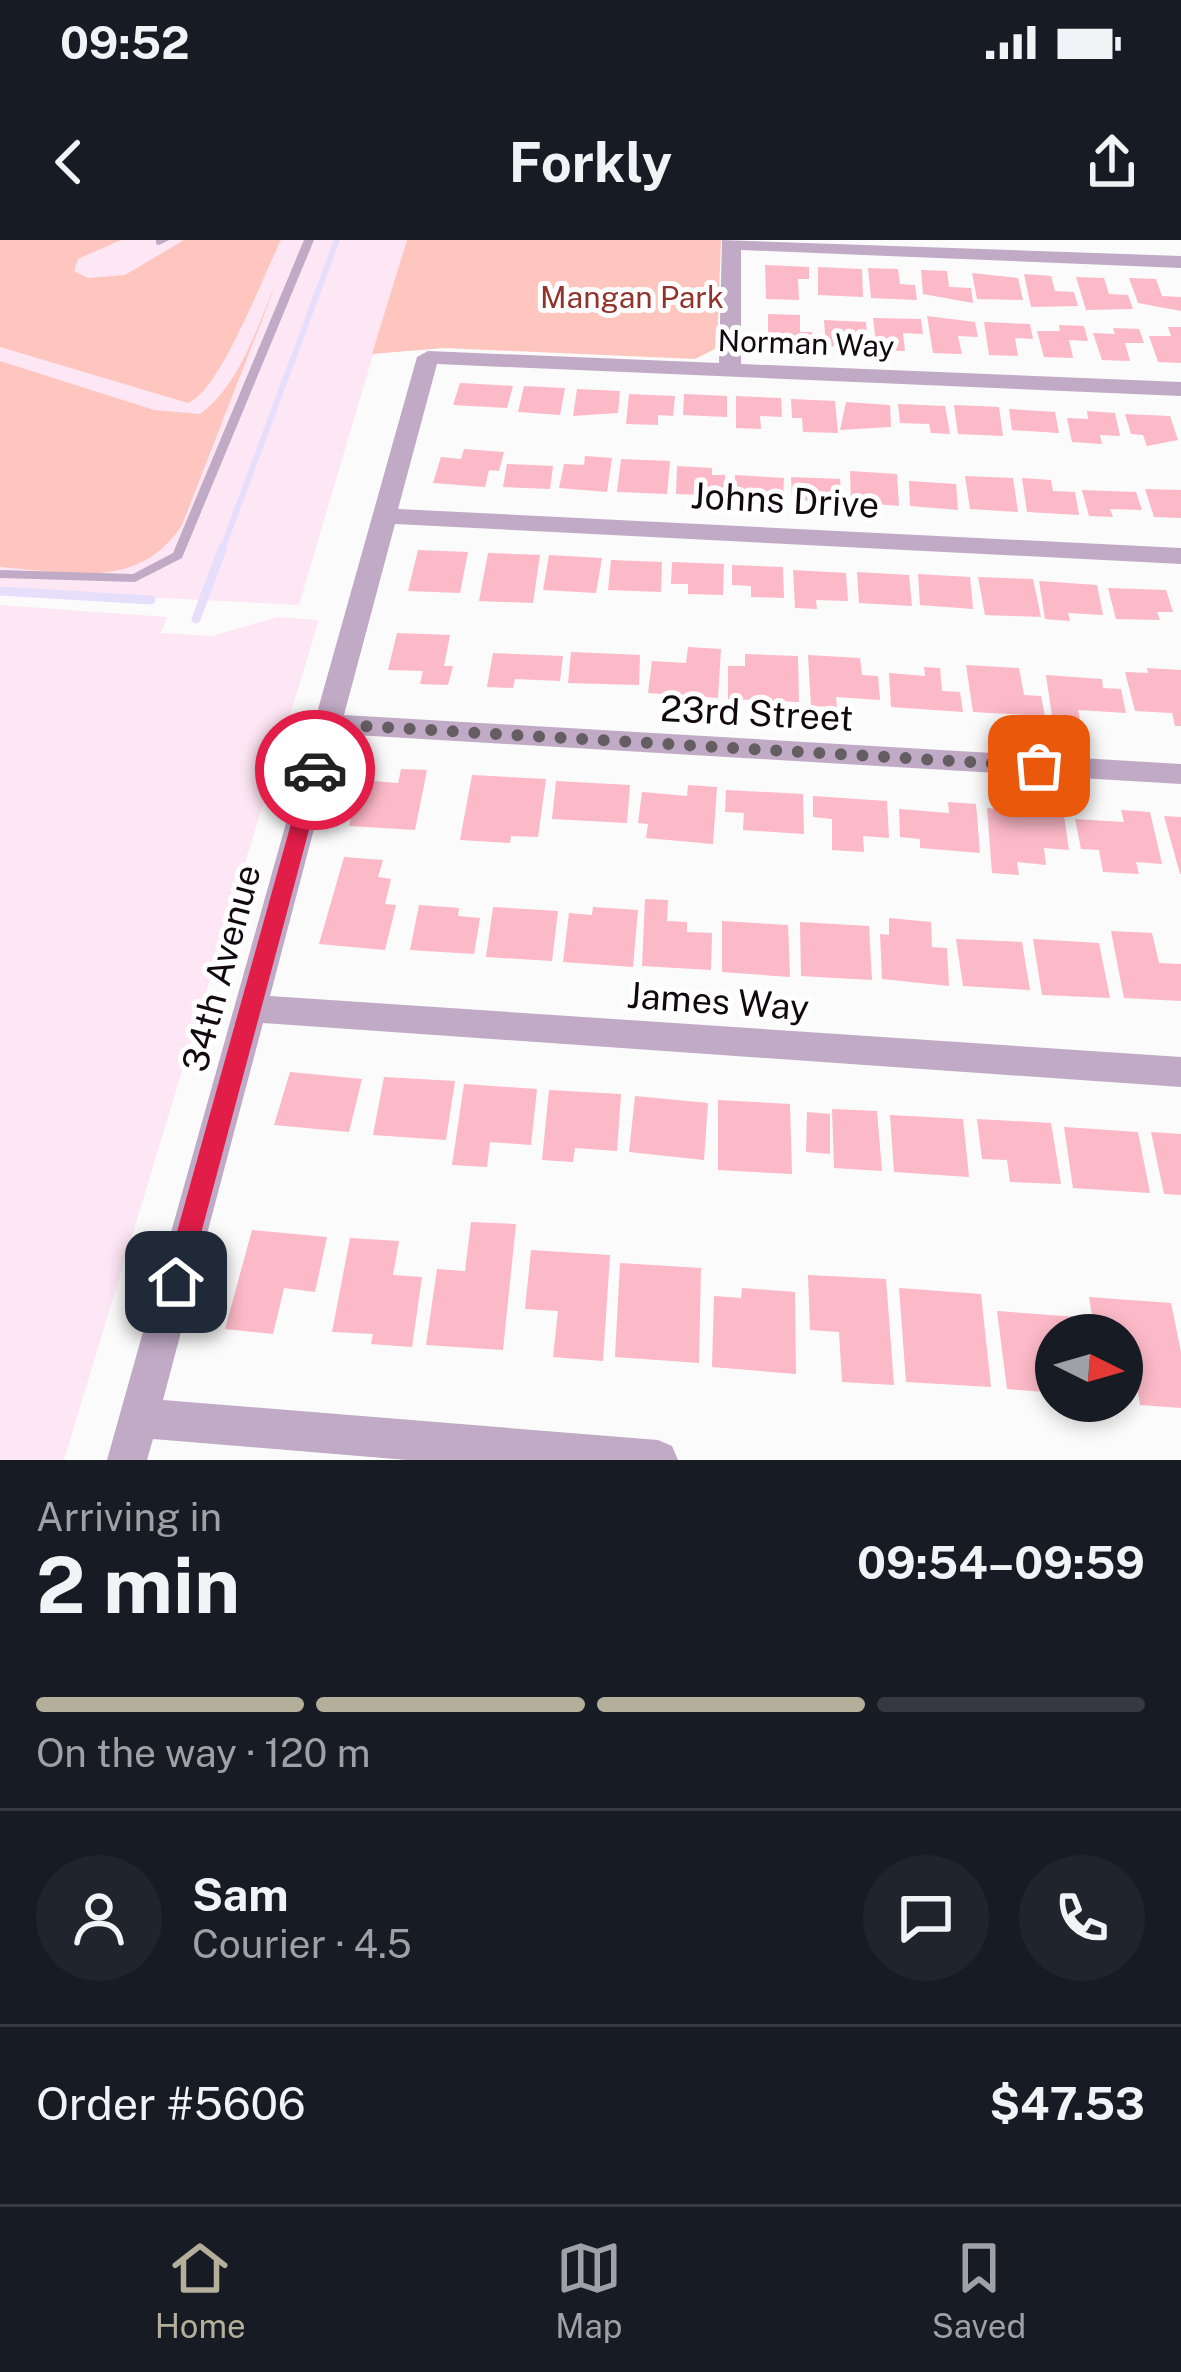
<!DOCTYPE html>
<html lang="en">
<head>
<meta charset="utf-8">
<style>
	:root { --surface:#171b24; --page:#20242c; --text:#f1f3f6; --muted:#9ea1a6; --line:#363941; --accent:#b4af9a }
	body { margin:0; font-family:"Public Sans",sans-serif; background:var(--page); color:var(--text); height:100vh; display:flex; flex-direction:column; font-size:45px; white-space:nowrap }
	* { box-sizing:border-box; margin:0 }
	p { font-size:39px; color:var(--muted) }
	.icon { flex:none; width:66px; height:66px; fill:none; stroke:currentColor; stroke-width:2; stroke-linecap:round; stroke-linejoin:round }
	.map { position:relative; height:1220px; overflow:hidden }
	.details { display:flex; flex-direction:column; background:var(--surface); flex:1 }
	.details>* { flex:none }
	.needle { width:78px; rotate:95deg }
	.fabs { position:absolute; left:1035px; top:1074px; display:grid; gap:24px }
	.fabs a { display:grid; place-items:center; width:108px; height:108px; border-radius:50%; background:var(--surface); box-shadow:0 6px 18px #0003; font-size:60px }
	.pin { position:absolute; display:grid; place-items:center; width:102px; height:102px; color:#fff; margin:-51px; border-radius:24px; box-shadow:0 6px 18px #0006 }
	.courier { position:absolute; display:grid; place-items:center; width:120px; height:120px; margin:-60px; border:9px solid #e11d48; border-radius:50%; background:#fff; color:#222; box-shadow:0 3px 15px #0007 }
	.headline em { font-style:normal; font-weight:700 }
	.headline div { display:flex; flex-direction:column-reverse }
	.headline { display:flex; align-items:center; justify-content:space-between; height:204px; padding:0 36px }
	h1 { font-size:78px; font-weight:700; line-height:90px }
	.bar { display:grid; grid-template-columns:repeat(4,1fr); gap:18px 12px; align-content:center; height:144px; padding:0 36px }
	.bar i { height:15px; border-radius:9px; background:var(--line) }
	.bar .selected { background:var(--accent) }
	.bar p { grid-column:span 4 }
	.line { display:flex; align-items:center; gap:30px; padding:0 36px; border-top:3px solid var(--line) }
	.line div { flex:1 }
	.round { display:grid; place-items:center; flex:none; width:126px; height:126px; border-radius:63px; background:var(--page) }
	.status { display:flex; justify-content:space-between; align-items:center; height:84px; padding:0 60px; background:var(--surface); direction:ltr }
	.status svg { height:33px; fill:currentColor }
	header { display:flex; justify-content:space-between; align-items:center; height:156px; padding:0 36px; background:var(--surface); font-size:54px; font-weight:700 }
	.menu { display:flex; justify-content:space-around; align-items:center; height:168px; border-top:3px solid var(--line); background:var(--surface); font-size:33px; color:var(--muted) }
	.menu a { display:grid; justify-items:center; gap:6px }
	.menu .selected { color:var(--accent) }
	.map>svg:first-child { display:block }
</style>
</head>
<body>
<div class="status"><b>09:52</b><svg viewBox="0 0 49 12"><path d="M0 12V9h3v3zM5 12V6h3v6zM10 12V3h3v9zM15 12V0h3v12zM26 1h20v11H26zM47 4h2v5h-2z"/></svg></div>
<header><svg class="icon" aria-label="back" viewBox="0 0 24 24"><path d="M15 5l-7 7 7 7"/></svg>Forkly<svg class="icon" aria-label="share" viewBox="0 0 24 24"><path d="M12 15V3M7 8l5-5 5 5M5 13v7h14v-7"/></svg></header>
<div class="map">
<svg width="1181" height="1220" viewBox="0 0 1181 1220">
	<rect width="100%" height="100%" fill="#fbfbfb"/>
	<path fill="#fee7f4" d="M0 0H407L299 365 0 350Z
		M0 365 167 377 161 393 212 396 277 377 319 380 64 1220H0Z"/>
	<path fill="#fec6be" d="M0 0H121L78 19 74 31 88 38 125 35 184 0H281C264 34 220 151 188 163L0 107Z
		M407 0H721L717 108 695 119 444 108 372 114Z
		M276 44 182 285C138 352 69 332 0 327V121L154 170 200 174C240 145 256 88 276 44Z"/>
	<g fill="none" stroke-linecap="round" stroke-linejoin="round">
		<path stroke="#e6defb" stroke-width="6" d="M222 310 337 0"/>
		<path stroke="#e6defb" stroke-width="9" d="M0 351 151 360
			M196 379 223 307"/>
	</g>
	<path fill="#fcb9c7" d="M765 25 809 27V39H798L799 60 766 59Z
		M818 27 862 29 863 57 818 55Z
		M868 28 898 29 900 44 915 45 917 60 871 58Z
		M921 30 947 31 949 47 971 48 973 63 923 54Z
		M972 33 1018 38 1023 60 977 59Z
		M1024 34 1051 36 1055 51 1074 52 1078 66 1031 67Z
		M1076 37 1104 38 1109 54 1128 55 1133 69 1086 70Z
		M1129 38 1156 39 1162 56 1181 57V71L1138 63Z
		M768 74 800 75V92H812L813 106 768 104Z
		M927 76 975 82 978 97 958 96 962 114 933 113Z
		M873 78 921 79 923 94 903 93 905 111 877 110Z
		M824 80 866 82 868 104 826 107Z
		M984 82 1030 84 1033 99 1015 98 1018 116 989 115Z
		M1059 85 1084 86 1088 101 1069 100 1073 118 1044 117 1037 91H1060Z
		M1168 87H1181V123L1158 122 1149 96H1171Z
		M1113 88 1139 89 1144 103H1125L1130 121 1102 120 1093 93 1115 94Z
		M460 143 513 146 507 168 453 165Z
		M524 146 565 148 560 175 518 172Z
		M577 149 620 151 618 173 573 176Z
		M629 154 675 156 673 176 658 175V185L626 184Z
		M684 154 727 156V177L683 175Z
		M736 156 781 158 782 177 760 176 761 189 736 188Z
		M791 159 835 161 838 193 803 192 802 178H792Z
		M846 162 890 165 891 187 840 190Z
		M898 164 945 166 950 194 931 193 929 184 900 183Z
		M954 165 999 167 1003 196 958 194Z
		M1009 169 1055 172 1059 193 1012 190Z
		M1087 171 1115 173 1120 196 1100 195 1102 204 1072 202 1067 178 1088 179Z
		M1125 174 1170 176 1178 200 1147 206 1143 195 1131 194Z
		M464 209 504 212 499 231 489 230 485 247 433 243 441 217 461 219Z
		M585 216 612 218 607 252 559 248 564 224 584 225Z
		M621 219 670 221 667 254 617 252Z
		M507 224 553 226 550 249 503 247Z
		M677 226 712 228V235H725V256L676 254Z
		M850 231 897 234 899 266 851 262Z
		M735 235 784 238 783 261 734 258Z
		M965 236 1013 238 1018 272 970 269Z
		M791 237 840 239 842 262 792 260Z
		M1022 238 1051 240 1053 251 1075 252 1079 275 1027 272Z
		M909 241 956 244 958 270 910 266Z
		M1145 249 1181 250V278L1154 277Z
		M1082 250 1136 252 1142 270 1110 269 1113 277 1089 276Z
		M418 310 468 312 460 353 408 351Z
		M488 313 540 315 533 363 479 361Z
		M549 315 602 318 596 353 543 350Z
		M611 320 662 322 661 352 608 350Z
		M672 322 724 324 723 355 688 354V344H671Z
		M732 325 783 327 784 358 751 357V346L732 345Z
		M793 330 846 333 848 361 816 360 817 369 795 368Z
		M857 332 909 335 912 366 859 363Z
		M918 334 970 337 973 369 920 365Z
		M978 337 1033 339 1041 377 985 375Z
		M1039 341 1097 345 1103 375 1068 373 1070 381 1045 379Z
		M1108 348 1166 350 1173 372H1157L1160 380 1116 379Z
		M397 393 450 395 444 426H453L448 445 420 444 423 431 388 430Z
		M688 407 721 409 718 458 648 453 652 421 686 423Z
		M571 412 640 415 639 445 568 443Z
		M493 413 563 416 560 441 515 439 513 448 487 447Z
		M745 414 798 416 799 462 728 459V426H745Z
		M808 415 860 418 862 435 878 436 880 460 836 457 837 467 811 466Z
		M966 425 1019 428 1024 455 1041 456 1045 476 973 472Z
		M924 427 940 428 942 451 960 452 963 472 891 467 889 433 925 436Z
		M1147 428 1181 430V486H1175L1172 473 1135 471 1125 432 1148 433Z
		M1046 435 1102 439 1103 448 1121 449 1126 473 1078 470 1080 478 1052 476Z
		M401 529 427 530 415 590 349 586 360 540 398 543Z
		M472 535 546 539 538 597 511 596 510 603 460 600Z
		M556 541 630 545 627 583 552 579Z
		M688 545 717 547 713 604 646 598 648 584 638 583 642 552 687 556Z
		M726 550 803 554 804 594 743 590 744 573 725 572Z
		M813 556 887 561 889 598 863 596 864 612 832 610V579L813 577Z
		M948 562 976 564 980 613 920 608V599L900 597 899 569 949 573Z
		M987 568 1064 575 1069 610 1044 608 1046 625 1017 622 1019 635 992 633Z
		M1121 570 1150 572 1162 624 1136 622 1139 634 1103 632 1099 610 1081 609 1075 579 1124 582Z
		M1164 576 1181 577V634H1180Z
		M344 617 383 620 378 637 391 639 385 664 396 665 385 710 319 704Z
		M645 659 668 660 667 681 687 682V692L712 693 711 730 642 726Z
		M419 665 459 668 458 676 480 678 474 714 410 710Z
		M493 667 558 671 552 721 486 717Z
		M593 667 638 670 633 727 563 722 569 673 592 675Z
		M889 678 931 682 932 707 947 708 949 746 882 739 880 694 889 695Z
		M722 681 788 685 790 737 722 732Z
		M800 682 869 686 872 740 801 736Z
		M1111 691 1152 693 1159 723 1181 724V761L1124 758Z
		M956 699 1022 702 1030 750 963 746Z
		M1033 699 1099 703 1110 758 1042 755Z
		M290 832 362 839 349 892 274 885Z
		M384 837 455 841 446 900 373 895Z
		M464 844 537 849 531 905 490 902 487 927 452 925Z
		M549 850 621 854 617 911 575 908 573 922 542 920Z
		M635 856 708 863 704 920 629 912Z
		M718 860 790 864 792 934 718 930Z
		M832 869 877 871 882 931 834 928Z
		M807 872 830 874V914L806 912Z
		M890 875 963 879 969 937 894 932Z
		M977 879 1051 883 1061 944 1010 942 1007 920 982 919Z
		M1064 887 1138 892 1150 953 1073 948Z
		M1151 892 1181 894V955L1164 954Z
		M471 982 516 984 503 1110 426 1105 437 1029 465 1031Z
		M252 990 327 997 315 1052 284 1048 273 1094 225 1089Z
		M350 998 399 1001 393 1035 422 1037 412 1107 371 1104 373 1094 332 1092Z
		M531 1010 610 1015 603 1121 553 1117 558 1071 525 1069Z
		M620 1023 701 1028 699 1123 615 1117Z
		M808 1035 886 1039 894 1145 842 1142 839 1092 810 1090Z
		M742 1048 795 1052 796 1134 712 1127 714 1056 741 1058Z
		M899 1048 981 1054 991 1147 906 1142Z
		M1089 1057 1171 1063 1181 1112V1168L1140 1165 1132 1116 1122 1115V1095H1095Z
		M997 1071 1078 1077 1081 1095H1056V1153L1007 1149Z"/>
	<g fill="none" stroke-linecap="round" stroke-linejoin="round">
		<path fill="#c0aac5" fill-rule="evenodd" d="M156 0H169L159 5 156 4Z
			M304 0H314L182 318 135 342 0 338V330L133 334 173 313Z"/>
		<path fill="#c0aac5" fill-rule="evenodd" d="M722 0 1181 16V28L741 10V124L1181 142V156L437 124 398 269 1181 308V324L395 284 344 475 1181 524V544L339 494 270 756 1181 817V847L263 783 163 1160 658 1200 672 1206 678 1220H407L153 1199 147 1220H107L417 117 428 111 719 123Z"/>
	</g>
	<path fill="#e11d48" d="M315 523 325 530 188 1042 176 1053 163 1042 306 530Z"/>
	<g fill="none" stroke-linecap="round" stroke-linejoin="round">
		<path stroke="#645e62" stroke-width="12" stroke-dasharray="0 21.6" d="M315 530 328 484 1039 526"/>
	</g>
	<g text-anchor="middle" stroke-width="10" stroke-linejoin="round" paint-order="stroke">
		<g font-size="30" fill="#92332c" stroke="#fff">
			<text x="632" y="68">Mangan Park</text>
		</g>
		<g font-size="30" fill="#12090f" stroke="#fff">
			<text transform="translate(806 104) rotate(2)" y="10">Norman Way</text>
		</g>
		<g font-size="36" fill="#12090f" stroke="#fff">
			<text transform="translate(785 260) rotate(3)" y="13">Johns Drive</text>
			<text transform="translate(757 473) rotate(3)" y="13">23rd Street</text>
			<text transform="translate(221 728) rotate(-75)" y="13">34th Avenue</text>
			<text transform="translate(718 761) rotate(4)" y="13">James Way</text>
		</g>
	</g>
</svg>
<div class="fabs">
<a><svg class="needle" viewBox="-14 -14 28 28"><path d="M0-13l5 13h-10z" fill="#e53935"/><path d="M0 13l5-13h-10z" fill="#9ea1a6"/></svg></a>
</div>
<div class="pin" style="left:1039px;top:526px;background:#ea580c"><svg class="icon" aria-label="bag" viewBox="0 0 24 24"><path d="M5 8h14l-1 12H6zM9 8a3 3 0 0 1 6 0"/></svg></div>
<div class="pin" style="left:176px;top:1042px;background:#1f2937"><svg class="icon" aria-label="home" viewBox="0 0 24 24"><path d="M3 11l9-7 9 7M6 9v11h12V9"/></svg></div>
<div class="courier" style="left:315px;top:530px"><svg class="icon" aria-label="car" viewBox="0 0 24 24"><path d="M5 17H2v-5l4-1 3-4h7l3 4 3 1v5h-3M9 17h6M6 11h13"/><circle cx="7" cy="17" r="2"/><circle cx="17" cy="17" r="2"/></svg></div>
</div>
<section class="details">
<div class="headline"><div><h1>2 min</h1><p>Arriving in</p></div><em>09:54–09:59</em></div>
<div class="bar"><i class="selected"></i><i class="selected"></i><i class="selected"></i><i></i><p>On the way · 120 m</p></div>
<div class="line" style="height:216px"><a class="round"><svg class="icon" aria-label="person" viewBox="0 0 24 24"><circle cx="12" cy="8" r="4"/><path d="M4 21q1-7 8-7t8 7"/></svg></a><div><b>Sam</b><p>Courier · 4.5</p></div><a class="round"><svg class="icon" aria-label="chat" viewBox="0 0 24 24"><path d="M4 5h16v11H9l-5 4z"/></svg></a><a class="round"><svg class="icon" aria-label="phone" viewBox="0 0 24 24"><path d="M5 4h4l2 5-3 2q2 4 5 5l2-3 5 2v4C11 20 4 13 5 4z"/></svg></a></div>
<div class="line" style="height:156px"><div>Order #5606</div><b>$47.53</b></div>
</section>
<nav class="menu">
<a class="selected"><svg class="icon" aria-label="home" viewBox="0 0 24 24"><path d="M3 11l9-7 9 7M6 9v11h12V9"/></svg>Home</a>
<a><svg class="icon" aria-label="map" viewBox="0 0 24 24"><path d="M3 6l6-2 6 2 6-2v14l-6 2-6-2-6 2zM9 4v14M15 6v14"/></svg>Map</a>
<a><svg class="icon" aria-label="saved" viewBox="0 0 24 24"><path d="M7 4h10v16l-5-4-5 4z"/></svg>Saved</a>
</nav>
</body>
</html>
